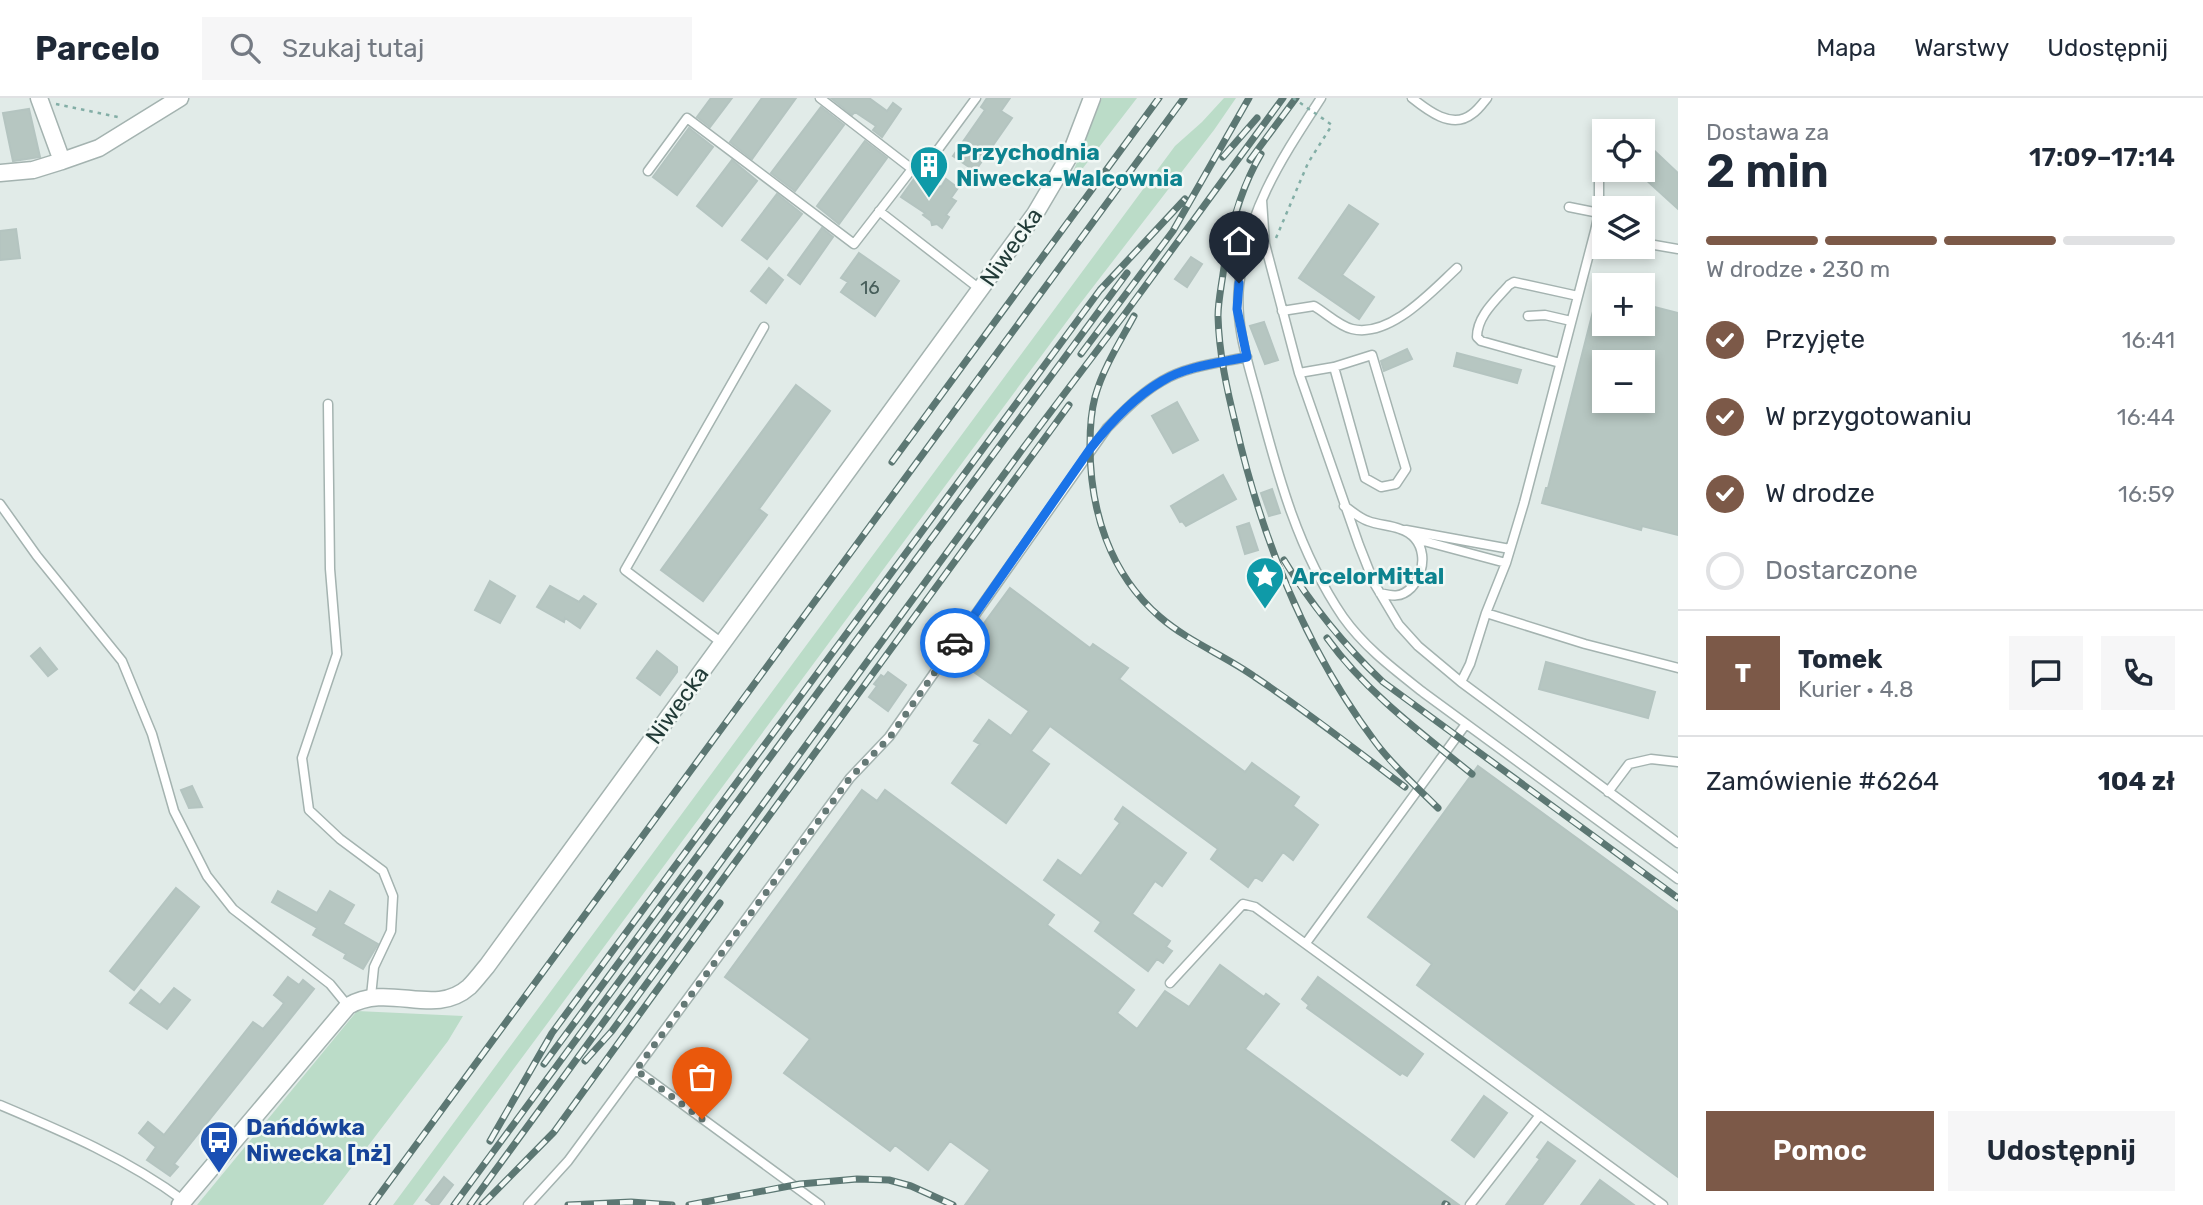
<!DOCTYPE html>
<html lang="pl">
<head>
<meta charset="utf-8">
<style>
	:root { --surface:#fff; --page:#f6f6f7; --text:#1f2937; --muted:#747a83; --line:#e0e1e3; --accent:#7c5948 }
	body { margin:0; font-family:Rubik,sans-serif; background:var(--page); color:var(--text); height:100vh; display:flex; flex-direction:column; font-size:26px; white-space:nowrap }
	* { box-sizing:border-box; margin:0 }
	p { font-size:23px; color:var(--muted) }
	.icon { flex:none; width:38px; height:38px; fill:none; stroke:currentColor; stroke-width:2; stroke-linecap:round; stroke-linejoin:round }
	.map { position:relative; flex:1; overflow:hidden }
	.details { display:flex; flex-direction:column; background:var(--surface); width:525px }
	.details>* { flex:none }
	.controls { position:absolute; left:1592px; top:21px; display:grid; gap:14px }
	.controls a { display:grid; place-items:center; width:63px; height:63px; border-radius:0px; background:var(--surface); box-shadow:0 4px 10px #0003; font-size:35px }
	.pin { position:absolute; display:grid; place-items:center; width:60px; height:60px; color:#fff; margin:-72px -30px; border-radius:50% 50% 50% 0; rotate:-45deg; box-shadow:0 0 7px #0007 }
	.pin .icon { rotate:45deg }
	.courier { position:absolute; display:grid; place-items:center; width:70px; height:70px; margin:-35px; border:5px solid #1a73e8; border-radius:50%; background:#fff; color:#222; box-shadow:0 2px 9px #0007 }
	.headline em { font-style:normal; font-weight:600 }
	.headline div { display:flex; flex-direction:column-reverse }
	.headline { display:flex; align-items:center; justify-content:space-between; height:119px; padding:0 28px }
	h1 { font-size:46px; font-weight:600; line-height:52px }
	.bar { display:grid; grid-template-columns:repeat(4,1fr); gap:10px 7px; align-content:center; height:84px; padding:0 28px }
	.bar i { height:9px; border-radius:5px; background:var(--line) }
	.bar .active { background:var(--accent) }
	.bar p { grid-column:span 4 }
	.line { display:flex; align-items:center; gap:18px; padding:0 28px; border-top:2px solid var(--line) }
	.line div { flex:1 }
	.round { display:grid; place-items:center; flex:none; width:74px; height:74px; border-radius:0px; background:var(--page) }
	ol { padding:0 28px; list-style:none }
	li { display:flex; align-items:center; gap:21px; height:77px }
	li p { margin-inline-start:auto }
	li .icon { padding:7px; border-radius:50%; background:var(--accent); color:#fff; stroke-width:4 }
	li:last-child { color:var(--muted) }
	li i { width:38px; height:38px; border:4px solid var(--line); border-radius:50% }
	.primary-button { display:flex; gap:14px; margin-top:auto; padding:14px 28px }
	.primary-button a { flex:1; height:80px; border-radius:0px; background:var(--accent); color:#fff; font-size:28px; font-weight:600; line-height:80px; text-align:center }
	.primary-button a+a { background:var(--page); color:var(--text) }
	header { display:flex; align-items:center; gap:42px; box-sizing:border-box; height:98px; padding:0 35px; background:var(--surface); border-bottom:2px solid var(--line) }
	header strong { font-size:33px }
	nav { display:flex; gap:38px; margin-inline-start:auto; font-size:24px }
	.search { width:490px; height:63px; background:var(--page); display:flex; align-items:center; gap:18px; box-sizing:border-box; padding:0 24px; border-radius:0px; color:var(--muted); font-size:26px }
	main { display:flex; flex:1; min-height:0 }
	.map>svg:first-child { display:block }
</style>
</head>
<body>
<header>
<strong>Parcelo</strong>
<div class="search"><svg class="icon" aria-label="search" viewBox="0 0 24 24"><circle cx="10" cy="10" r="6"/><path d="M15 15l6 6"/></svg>Szukaj tutaj</div>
<nav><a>Mapa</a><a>Warstwy</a><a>Udostępnij</a></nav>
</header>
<main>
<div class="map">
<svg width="1678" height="1107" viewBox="0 0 1678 1107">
	<rect width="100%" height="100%" fill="#e1ebe8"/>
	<path fill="#bbdcc8" d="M1102 0H1137L1066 92Z
		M1224 0H1236L1214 32 1076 211 413 1107H393L1175 48 1202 24Z
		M357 913 463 918 448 943 323 1107H197Z"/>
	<path fill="#b6c6c1" stroke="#b4c4c0" stroke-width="2" fill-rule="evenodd" d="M711 0H732L710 29 697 19Z
		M762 0H796L752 61 730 44Z
		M831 0H869L887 13 893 5 901 11 882 39 873 32 876 28 855 14 852 17Z
		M987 0H1010L1001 13 1012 20 975 73 953 58 985 12 981 9Z
		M821 9 844 27 795 93 771 75Z
		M29 11 40 59 13 63 3 15Z
		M689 30 713 49 677 97 653 79Z
		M1643 42 1678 75V111L1643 79Z
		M865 43 887 60 839 126 817 108Z
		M732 62 757 83 722 128 697 108Z
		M919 74 941 89 946 81 958 90 951 100 956 103 946 117 949 119 942 130 937 126 932 127 931 123 923 117 925 115 901 99Z
		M777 96 802 116 767 161 742 142Z
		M1349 107 1378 126 1342 177 1374 199 1359 221 1299 180Z
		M822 130 833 139 800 186 788 177Z
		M16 131 20 160 0 162V133Z
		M859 155 899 183 875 218 841 194 848 184 841 180Z
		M1191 159 1202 166 1187 189 1175 181Z
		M769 170 783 182 766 205 751 193Z
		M1601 182 1605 183V226H1643V206L1678 215V437L1642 428 1641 432 1542 405 1546 390H1548ZM1605 264H1643V303H1605Z
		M1264 224 1278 262 1265 266 1250 228Z
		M1407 251 1412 261 1384 273 1381 263Z
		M1457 255 1521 272 1517 285 1454 268Z
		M796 287 830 313 759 411 767 417 703 503 661 472Z
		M1177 304 1198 342 1173 355 1152 318Z
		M1223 377 1236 401 1186 428 1182 423 1180 424 1171 408Z
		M1272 391 1280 415 1269 418 1261 395Z
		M1249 425 1258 452 1245 456 1237 429Z
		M490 483 515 498 500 525 475 512Z
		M550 488 579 504 584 498 596 506 580 530 565 520 564 524 537 509Z
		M1010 490 1090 550 1093 546 1128 570 1119 581 1245 674 1252 665 1299 699 1293 708 1318 727 1293 762 1283 754 1262 783 1255 779 1248 789 1211 761 1218 751 1050 628 1031 653 1049 666 1006 725 952 685 980 646 974 643 989 622 1011 638 1029 613 957 562Z
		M40 550 57 571 48 578 31 558Z
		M657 553 677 569V574L660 597 637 580Z
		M1546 564 1655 594 1648 620 1539 591Z
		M888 574 906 587 888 613 869 599 877 588 874 586 881 577 884 579Z
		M1478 668 1678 814V1079L1417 887 1432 866 1368 819Z
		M192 688 202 709 189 710 181 692Z
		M862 692 877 703 885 692 1054 817 1047 827 1134 892 1117 915 1137 931 1165 893 1189 909 1220 867 1264 899 1266 896 1279 906 1245 951 1459 1107H965L990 1072 950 1043 928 1072 895 1047 890 1053 784 975 810 941 725 879Z
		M1123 709 1186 755 1162 788 1155 783 1132 816 1170 843 1166 849 1172 853 1163 865 1157 861 1148 873 1095 833 1101 824 1044 782 1058 762 1081 778 1120 725 1115 721Z
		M176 790 199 809 134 892 110 873Z
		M278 793 317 815 330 793 354 807 343 826 378 846 363 871 344 860 346 856 313 837 317 830 272 804Z
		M288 879 299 887 303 882 314 891 174 1066 178 1069 170 1078 147 1062 156 1049 139 1035 148 1024 164 1037 253 924 263 931 279 912 284 905 274 897Z
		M1318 879 1423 956 1407 978 1402 975 1400 977 1307 910 1309 907 1302 901Z
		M174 890 190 902 167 931 130 905 141 892 160 907Z
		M1484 998 1507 1015 1474 1059 1452 1042Z
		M1548 1044 1575 1063 1542 1107H1506L1540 1061 1537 1059Z
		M444 1079 453 1087 438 1107H433L426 1102Z
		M1600 1082 1634 1107H1581Z"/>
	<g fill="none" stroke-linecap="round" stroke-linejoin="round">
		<g stroke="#a4b3b0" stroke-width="11">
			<path id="lane" d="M820 0 912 71
				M1321 0C1282 60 1246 113 1239 188 1235 227 1248 265 1258 302 1278 378 1298 453 1343 519 1365 550 1395 572 1424 595L1678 781
				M1412 0C1427 12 1452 32 1472 16 1478 12 1483 5 1487 0
				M648 73 687 20 854 146 912 71 934 57 976 0
				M1262 102 1265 146 1299 275 1359 447 1374 485 1399 527 1418 548 1461 584 1678 745
				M1569 109 1599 115
				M879 113 981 192
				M1595 133 1599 115V39L1606 29 1614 33
				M1643 145 1678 151
				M1282 213 1314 208C1326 215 1339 228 1352 231 1390 240 1431 194 1457 170
				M1528 218 1545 217 1571 223
				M1560 265 1481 243 1477 239C1477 218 1496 202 1509 187L1514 184 1578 198
				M1299 275 1334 269 1372 257 1406 371 1396 386 1381 389 1365 380 1334 269
				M328 306 330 471 337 556 302 660 309 712 340 741 383 773 393 798 391 833 374 869 371 898
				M0 406 37 458 122 563 152 636 174 713 207 778 233 811 330 886 348 908
				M1344 408C1352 413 1359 420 1368 423 1378 427 1390 427 1400 431 1427 440 1428 471 1411 490 1401 500 1392 498 1380 495
				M1406 432 1510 451
				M1416 441 1506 465
				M1486 515 1585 546 1678 570
				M722 545 625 472 764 229
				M1461 584 1470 566 1486 515 1506 465 1524 405 1595 133 1605 136
				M1608 694 1629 666 1651 661 1678 664
				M1306 845 1466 626
				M1170 885 1243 806 1255 809 1663 1107
				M636 972 820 1107
				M0 1007C64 1034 128 1061 184 1103
				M528 1107 568 1063 850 680 889 639 1107 330C1124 313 1141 295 1162 283 1187 268 1219 265 1247 259
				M1470 1107 1540 1017"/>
		</g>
		<g stroke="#a4b3b0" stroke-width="19">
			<path id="street" d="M62 63 99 50 180 0
				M0 75 33 72 62 63 39 0
				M180 1107 348 908C390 884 434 920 469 889 475 883 481 875 487 868L1035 116 1071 55 1092 0"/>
		</g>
		<path stroke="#83aea6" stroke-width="2.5" stroke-dasharray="3.5 5" stroke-linecap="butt" d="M56 6 118 19
			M1276 140 1308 65 1332 27"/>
		<use href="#lane" stroke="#fff" stroke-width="8"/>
		<use href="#street" stroke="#fff" stroke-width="16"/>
		<g stroke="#5c7773" stroke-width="7">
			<path id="rail" d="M1261 56C1239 93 1229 134 1223 176 1221 190 1218 205 1218 218 1219 256 1227 292 1236 328 1262 441 1306 552 1376 645 1394 669 1417 689 1438 710
				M1223 59 1257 20
				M1250 62 1296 0
				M1134 218C1120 244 1103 270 1095 299 1091 314 1090 332 1090 347 1090 412 1109 475 1160 519 1189 544 1224 557 1255 579 1306 613 1356 652 1405 689
				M1081 256 1173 133 1249 0
				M892 364 1159 0
				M1284 462C1312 508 1344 547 1383 584L1678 800
				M1327 540C1366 594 1420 634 1472 676
				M585 963 612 933 1069 307
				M544 966 1127 175
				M490 1043 552 935 1100 192 1185 101
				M1445 1106 1447 1107
				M372 1107 1184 0
				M454 1107 699 775
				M470 1107 1024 349 1127 213 1283 0
				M482 1107 554 1034 720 805
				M568 1107 631 1104 672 1107
				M689 1107 800 1086 857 1081 889 1082 911 1088 953 1107"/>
		</g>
		<use href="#rail" stroke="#f1f8f5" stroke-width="4.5" stroke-dasharray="13" stroke-linecap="butt"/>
		<path stroke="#83aea6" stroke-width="2.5" stroke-dasharray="3.5 5" stroke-linecap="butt" d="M1293 0 1332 27"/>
	</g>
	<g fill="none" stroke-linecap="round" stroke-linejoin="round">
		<path stroke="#657976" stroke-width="7" stroke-dasharray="0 12.6" d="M702 1021 636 972 850 680 890 639 955 545"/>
		<path stroke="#1a73e8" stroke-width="9" d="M955 545 1090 351C1110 325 1133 300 1162 283 1187 268 1219 265 1247 259L1237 211 1239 185"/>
	</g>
	<defs>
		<g id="building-pin" transform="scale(2.0125)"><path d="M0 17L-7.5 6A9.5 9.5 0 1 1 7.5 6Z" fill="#0f9aa8" stroke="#f1f8f5"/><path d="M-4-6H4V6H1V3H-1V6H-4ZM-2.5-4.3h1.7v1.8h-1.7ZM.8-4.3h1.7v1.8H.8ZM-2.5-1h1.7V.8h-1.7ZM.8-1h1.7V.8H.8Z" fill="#fff"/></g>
		<g id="sight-pin" transform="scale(2.0125)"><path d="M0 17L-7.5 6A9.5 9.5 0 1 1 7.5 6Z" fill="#0f9aa8" stroke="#f1f8f5"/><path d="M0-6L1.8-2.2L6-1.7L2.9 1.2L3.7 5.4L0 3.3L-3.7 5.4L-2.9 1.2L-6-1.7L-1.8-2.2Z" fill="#fff"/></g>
		<g id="bus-pin" transform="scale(2.0125)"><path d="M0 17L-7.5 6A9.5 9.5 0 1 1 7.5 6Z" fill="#1a4fb4" stroke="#f1f8f5"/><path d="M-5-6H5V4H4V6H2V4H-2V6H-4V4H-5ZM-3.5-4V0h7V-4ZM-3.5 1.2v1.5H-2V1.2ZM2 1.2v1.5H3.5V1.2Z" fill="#fff"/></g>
	</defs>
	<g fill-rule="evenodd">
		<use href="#building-pin" x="929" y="67"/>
		<use href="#sight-pin" x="1265" y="478"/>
		<use href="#bus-pin" x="219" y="1042"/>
	</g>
	<g text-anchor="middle" stroke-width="5" stroke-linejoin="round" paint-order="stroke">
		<g font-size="19" fill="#475e5a">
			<text x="870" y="196">16</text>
		</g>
		<g font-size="23" font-weight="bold" fill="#0d838f" stroke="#f1f8f5" text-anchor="start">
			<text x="956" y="62">Przychodnia<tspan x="956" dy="26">Niwecka-Walcownia</tspan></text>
			<text x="1292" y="486">ArcelorMittal</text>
		</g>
		<g font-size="23" fill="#223b38" stroke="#f1f8f5">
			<text transform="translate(1011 149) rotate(-55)" y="8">Niwecka</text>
			<text transform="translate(677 607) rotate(-54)" y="8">Niwecka</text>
		</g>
		<g font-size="23" font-weight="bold" fill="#164399" stroke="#f1f8f5" text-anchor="start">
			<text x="246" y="1037">Dańdówka<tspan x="246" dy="26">Niwecka [nż]</tspan></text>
		</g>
	</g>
</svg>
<div class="controls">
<a><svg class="icon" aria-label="locate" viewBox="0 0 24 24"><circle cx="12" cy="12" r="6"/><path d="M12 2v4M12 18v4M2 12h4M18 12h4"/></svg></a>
<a><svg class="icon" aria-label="layers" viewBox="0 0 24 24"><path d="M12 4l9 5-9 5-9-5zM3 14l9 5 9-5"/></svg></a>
<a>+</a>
<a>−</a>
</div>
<div class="pin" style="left:702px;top:1021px;background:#ea580c"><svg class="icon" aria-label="bag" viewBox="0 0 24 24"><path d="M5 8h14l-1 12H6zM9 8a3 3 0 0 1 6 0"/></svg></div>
<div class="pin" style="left:1239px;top:185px;background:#1f2937"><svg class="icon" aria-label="home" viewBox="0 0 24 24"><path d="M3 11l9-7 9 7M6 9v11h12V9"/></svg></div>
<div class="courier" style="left:955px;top:545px"><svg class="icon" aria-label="car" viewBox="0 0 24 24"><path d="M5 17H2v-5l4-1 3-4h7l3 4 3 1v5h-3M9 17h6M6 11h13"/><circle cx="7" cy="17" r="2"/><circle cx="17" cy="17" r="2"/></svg></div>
</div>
<section class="details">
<div class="headline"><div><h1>2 min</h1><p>Dostawa za</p></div><em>17:09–17:14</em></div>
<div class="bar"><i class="active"></i><i class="active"></i><i class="active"></i><i></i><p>W drodze · 230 m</p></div>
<ol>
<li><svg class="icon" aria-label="check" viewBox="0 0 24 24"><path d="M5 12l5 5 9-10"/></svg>Przyjęte<p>16:41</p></li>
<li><svg class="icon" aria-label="check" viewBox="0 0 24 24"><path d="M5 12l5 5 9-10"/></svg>W przygotowaniu<p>16:44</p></li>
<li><svg class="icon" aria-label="check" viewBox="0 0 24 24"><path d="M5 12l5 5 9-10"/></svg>W drodze<p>16:59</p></li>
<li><i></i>Dostarczone</li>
</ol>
<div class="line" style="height:126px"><b class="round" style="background:var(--accent);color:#fff">T</b><div><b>Tomek</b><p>Kurier · 4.8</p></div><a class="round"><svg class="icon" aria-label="chat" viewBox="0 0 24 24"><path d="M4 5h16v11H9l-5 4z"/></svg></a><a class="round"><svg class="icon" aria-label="phone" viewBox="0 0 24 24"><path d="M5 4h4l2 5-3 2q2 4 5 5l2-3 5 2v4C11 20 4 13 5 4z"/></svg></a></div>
<div class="line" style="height:91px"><div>Zamówienie #6264</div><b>104 zł</b></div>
<div class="primary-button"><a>Pomoc</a><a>Udostępnij</a></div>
</section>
</main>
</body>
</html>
